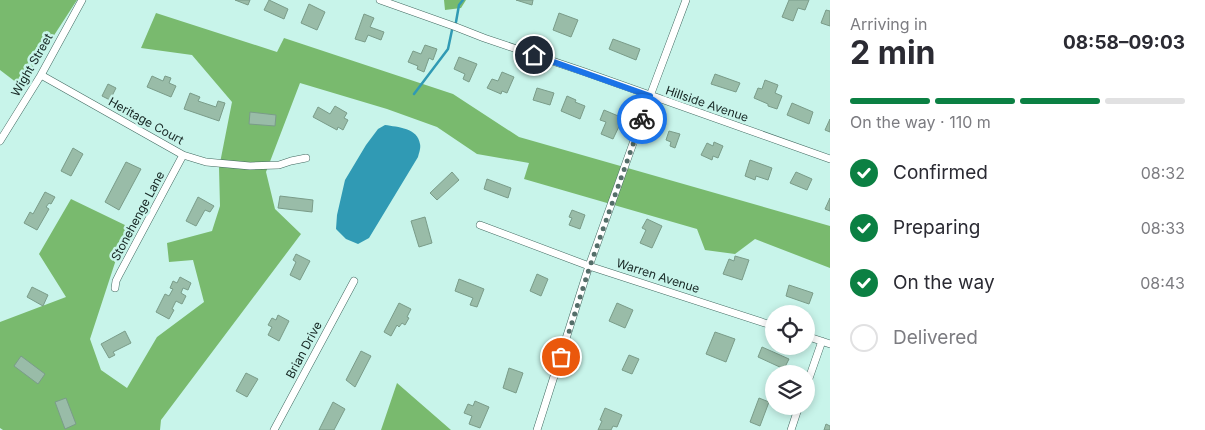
<!DOCTYPE html>
<html lang="en">
<head>
<meta charset="utf-8">
<style>
	:root { --surface:#fff; --page:#f7f7f7; --text:#2b2b33; --muted:#7c7c81; --line:#e1e1e2; --accent:#0b8043 }
	body { margin:0; font-family:Inter,sans-serif; background:var(--page); color:var(--text); height:100vh; display:flex; flex-direction:column; font-size:19px; white-space:nowrap }
	* { box-sizing:border-box; margin:0 }
	p { font-size:16px; color:var(--muted) }
	.icon { flex:none; width:28px; height:28px; fill:none; stroke:currentColor; stroke-width:2; stroke-linecap:round; stroke-linejoin:round }
	.map { position:relative; flex:1; overflow:hidden }
	.drawer { display:flex; flex-direction:column; background:var(--surface); width:375px }
	.drawer>* { flex:none }
	.controls { position:absolute; left:765px; top:305px; display:grid; gap:10px }
	.controls a { display:grid; place-items:center; width:50px; height:50px; border-radius:50%; background:var(--surface); box-shadow:0 2px 8px #0003; font-size:25px }
	.pin { position:absolute; display:grid; place-items:center; width:42px; height:42px; color:#fff; margin:-21px; border:2px solid #fff; border-radius:50%; box-shadow:0 1px 5px #0007 }
	.courier { position:absolute; display:grid; place-items:center; width:50px; height:50px; margin:-25px; border:4px solid #1a73e8; border-radius:50%; background:#fff; color:#222; box-shadow:0 1px 6px #0007 }
	.overview em { font-style:normal; font-weight:700 }
	.overview div { display:flex; flex-direction:column-reverse }
	.overview { display:flex; align-items:center; justify-content:space-between; height:85px; padding:0 20px }
	h1 { font-size:32px; font-weight:700; line-height:38px }
	.bar { display:grid; grid-template-columns:repeat(4,1fr); gap:8px 5px; align-content:center; height:60px; padding:0 20px }
	.bar i { height:6px; border-radius:4px; background:var(--line) }
	.bar .current { background:var(--accent) }
	.bar p { grid-column:span 4 }
	ol { padding:0 20px; list-style:none }
	li { display:flex; align-items:center; gap:15px; height:55px }
	li p { margin-inline-start:auto }
	li .icon { padding:5px; border-radius:50%; background:var(--accent); color:#fff; stroke-width:4 }
	li:last-child { color:var(--muted) }
	li i { width:28px; height:28px; border:2px solid var(--line); border-radius:50% }
	main { display:flex; flex:1; min-height:0 }
	.map>svg:first-child { display:block }
</style>
</head>
<body>
<main>
<div class="map">
<svg width="830" height="430" viewBox="0 0 830 430">
	<rect width="100%" height="100%" fill="#c8f4ea"/>
	<path fill="#79ba6e" d="M0 0H77L21 86 0 70Z
		M444 0H466L461 8 445 10Z
		M156 13 277 52 284 38 453 94 519 137 830 226V268L755 239 735 254 705 250 697 229 524 179 529 163 477 154 437 127 387 109 300 83 266 172 275 209 301 234 161 420 160 430H3L0 428V322L66 297 39 254 71 199 127 226 90 339 101 370 127 388 157 337 204 302 193 260 169 262 167 243 212 231 220 206 219 168 232 102 192 55 141 48Z
		M397 383 451 430H381Z"/>
	<path fill="#309ab4" d="M385 125C398 127 418 128 420 144 421 148 419 153 418 157L369 238 358 244 346 239 336 229 337 215 345 180 366 145 378 129Z"/>
	<g fill="none" stroke-linecap="round" stroke-linejoin="round">
		<path stroke="#309ab4" stroke-width="2.5" d="M456 22 459 5 463 0
			M414 94 448 49 452 30"/>
	</g>
	<path fill="#99bca8" stroke="#7a9c89" d="M235 0H250L248 5Z
		M269 0 288 9 284 19 264 10Z
		M516 0H533L532 5Z
		M789 0H809L805 10 798 8 793 21 782 17Z
		M309 4 325 12 317 30 301 23Z
		M826 10 830 11V26L821 23Z
		M559 13 578 20 571 37 553 30Z
		M364 14 374 18 370 27 384 32 381 40 368 35 365 42 355 39Z
		M613 39 640 49 636 60 609 49Z
		M425 45 437 49 433 60 429 58 424 72 417 69 418 66 408 62 413 51 421 54Z
		M459 57 477 64 469 82 463 79 465 74 454 69Z
		M502 72 514 77 507 93 502 91 501 94 487 88 492 79 498 81Z
		M715 74 740 83 736 92 711 84Z
		M152 76 163 81 165 76 171 78 169 83 176 86 171 97 147 87Z
		M765 80 778 85 775 93 782 96 777 109 768 106V104L754 98 758 88 762 89Z
		M108 84 116 88 110 100 102 96Z
		M537 88 554 93 550 105 533 100Z
		M190 93 200 97 198 101 216 107 218 101 225 103 219 121 184 109Z
		M567 96 576 100 575 102 585 106 580 119 561 111Z
		M792 103 813 112 809 124 787 115Z
		M335 106 347 113 344 118 348 120 343 130 338 127 337 130 313 117 318 107 330 114Z
		M604 110 623 118 613 139 601 134 606 122 600 120Z
		M250 112 276 115 275 126 249 124Z
		M830 119V132L825 130Z
		M669 131 680 134 675 148 670 146 671 142 666 140Z
		M714 142 723 146 718 158 713 156 712 160 701 155 707 143 713 146Z
		M73 148 83 154 71 176 61 171Z
		M750 160 772 168 768 180 756 176 755 180 745 176Z
		M126 162 141 169 119 210 105 202Z
		M452 172 459 180 437 200 430 193Z
		M796 172 812 179 807 190 790 183Z
		M487 179 511 188 508 198 484 189Z
		M45 192 55 197 51 204 49 203 46 207 49 209 37 230 24 223 30 212 33 214Z
		M280 196 313 200 312 212 278 208Z
		M198 197 214 206 210 212 205 210 196 226 186 221Z
		M830 198V211L825 209Z
		M572 210 585 215 580 229 569 225 572 218 569 217Z
		M425 217 432 243 419 247 411 221Z
		M647 219 662 226 652 248 640 243 646 230 642 228Z
		M296 254 310 261 300 280 290 275 296 262 293 260Z
		M735 256 749 260 742 280 723 274 729 259 734 261Z
		M537 274 548 279 541 296 530 291Z
		M180 277 191 283 188 290 183 288 181 293 186 296 182 304 176 301 172 309 174 310 169 319 156 312 165 294 169 296 173 289 170 288 173 281 177 283Z
		M459 279 484 289 477 307 470 305 473 298 455 291Z
		M789 285 813 293 809 304 786 296Z
		M32 287 48 295 43 306 27 297Z
		M399 303 411 309 407 317 409 318 405 325 402 323 399 327 397 325 391 336 384 332Z
		M617 303 633 310 625 328 609 321Z
		M278 315 289 321 279 341 268 335 272 327 268 325 272 318 276 320Z
		M125 331 131 343 113 352 115 355 109 358 101 344Z
		M715 332 735 339 726 362 706 354Z
		M762 347 789 359 784 369 758 357Z
		M361 351 371 356 355 387 346 380Z
		M629 355 639 359 632 374 622 370Z
		M21 356 45 374 38 384 14 366Z
		M509 368 523 373 516 393 503 388Z
		M246 373 258 379 247 397 236 391Z
		M66 398 76 424 65 429 55 402Z
		M759 398 769 402 760 426 750 422Z
		M475 401 489 407 480 428 469 424 472 416 464 413 468 404 473 406Z
		M333 402 345 409 334 430H319Z
		M605 408 622 415 617 427 613 426 611 430H598L602 421 600 420Z
		M826 424 830 426V430H824Z"/>
	<g fill="none" stroke-linecap="round" stroke-linejoin="round">
		<g stroke="#416960" stroke-width="8">
			<path id="street" d="M380 0 456 27 484 38 585 72 830 159
				M41 75 183 155 206 162 250 166 279 165 291 161 306 158
				M0 141 41 75 82 0
				M480 225 589 266 774 326
				M115 288 116 281 120 273 183 155
				M806 336 830 344
				M806 387 822 341
				M274 430 354 281
				M537 430 589 266 650 96 686 0
				M791 430 799 406"/>
		</g>
		<use href="#street" stroke="#fff" stroke-width="7"/>
	</g>
	<g fill="none" stroke-linecap="round" stroke-linejoin="round">
		<path stroke="#546e69" stroke-width="5" stroke-dasharray="0 9" d="M561 357 590 266 642 119"/>
		<path stroke="#1a73e8" stroke-width="6" d="M534 55 650 96 642 119"/>
	</g>
	<g text-anchor="middle" stroke-width="5" stroke-linejoin="round" paint-order="stroke">
		<g font-size="12" fill="#162623" stroke="#c8f4ea">
			<text transform="translate(32 65) rotate(-60)" y="4">Wight Street</text>
			<text transform="translate(707 104) rotate(19)" y="4">Hillside Avenue</text>
			<text transform="translate(146 121) rotate(29)" y="4">Heritage Court</text>
			<text transform="translate(138 216) rotate(-62)" y="4">Stonehenge Lane</text>
			<text transform="translate(658 276) rotate(18)" y="4">Warren Avenue</text>
			<text transform="translate(304 350) rotate(-62)" y="4">Brian Drive</text>
		</g>
	</g>
</svg>
<div class="controls">
<a><svg class="icon" aria-label="locate" viewBox="0 0 24 24"><circle cx="12" cy="12" r="6"/><path d="M12 2v4M12 18v4M2 12h4M18 12h4"/></svg></a>
<a><svg class="icon" aria-label="layers" viewBox="0 0 24 24"><path d="M12 4l9 5-9 5-9-5zM3 14l9 5 9-5"/></svg></a>
</div>
<div class="pin" style="left:561px;top:357px;background:#ea580c"><svg class="icon" aria-label="bag" viewBox="0 0 24 24"><path d="M5 8h14l-1 12H6zM9 8a3 3 0 0 1 6 0"/></svg></div>
<div class="pin" style="left:534px;top:55px;background:#1f2937"><svg class="icon" aria-label="home" viewBox="0 0 24 24"><path d="M3 11l9-7 9 7M6 9v11h12V9"/></svg></div>
<div class="courier" style="left:642px;top:119px"><svg class="icon" aria-label="bike" viewBox="0 0 24 24"><circle cx="6" cy="16" r="4"/><circle cx="18" cy="16" r="4"/><path d="M6 16l4-8h5l3 8M10 8l3 8H6M13 5h3"/></svg></div>
</div>
<section class="drawer">
<div class="overview"><div><h1>2 min</h1><p>Arriving in</p></div><em>08:58–09:03</em></div>
<div class="bar"><i class="current"></i><i class="current"></i><i class="current"></i><i></i><p>On the way · 110 m</p></div>
<ol>
<li><svg class="icon" aria-label="check" viewBox="0 0 24 24"><path d="M5 12l5 5 9-10"/></svg>Confirmed<p>08:32</p></li>
<li><svg class="icon" aria-label="check" viewBox="0 0 24 24"><path d="M5 12l5 5 9-10"/></svg>Preparing<p>08:33</p></li>
<li><svg class="icon" aria-label="check" viewBox="0 0 24 24"><path d="M5 12l5 5 9-10"/></svg>On the way<p>08:43</p></li>
<li><i></i>Delivered</li>
</ol>
</section>
</main>
</body>
</html>
